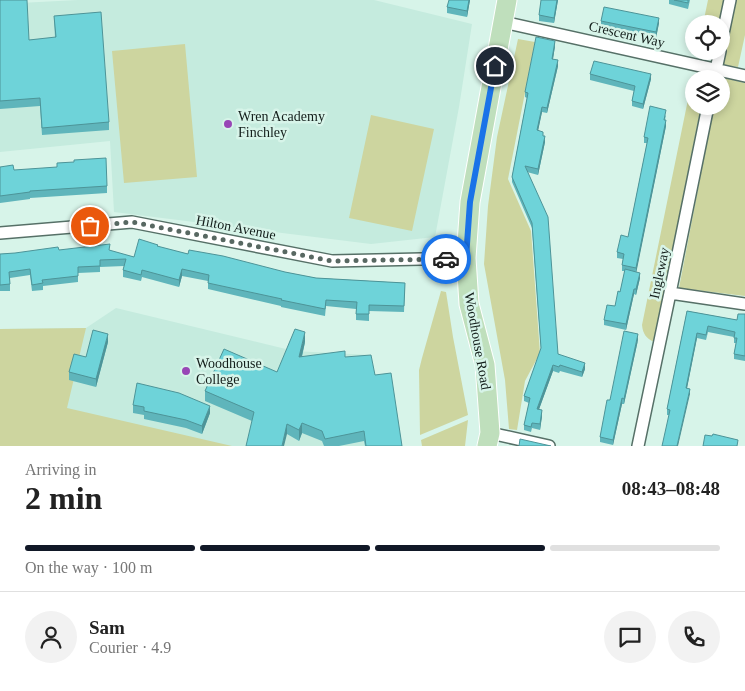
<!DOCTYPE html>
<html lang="en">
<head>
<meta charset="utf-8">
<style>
	:root { --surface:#fff; --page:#f2f2f2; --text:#222; --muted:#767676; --line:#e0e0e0; --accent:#111827 }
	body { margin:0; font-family:Georgia,serif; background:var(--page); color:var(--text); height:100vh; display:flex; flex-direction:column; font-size:19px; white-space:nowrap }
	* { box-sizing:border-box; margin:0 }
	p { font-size:16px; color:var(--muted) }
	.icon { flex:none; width:28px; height:28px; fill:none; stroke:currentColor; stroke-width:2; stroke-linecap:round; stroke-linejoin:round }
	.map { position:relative; height:446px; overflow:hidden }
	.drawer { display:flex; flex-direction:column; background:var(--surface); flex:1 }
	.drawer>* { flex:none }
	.tools { position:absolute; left:685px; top:15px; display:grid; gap:10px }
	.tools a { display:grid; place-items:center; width:45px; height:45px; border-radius:50%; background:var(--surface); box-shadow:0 2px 8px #0003; font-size:25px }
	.pin { position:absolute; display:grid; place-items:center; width:42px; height:42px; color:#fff; margin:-21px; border:2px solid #fff; border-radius:50%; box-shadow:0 1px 5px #0007 }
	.courier { position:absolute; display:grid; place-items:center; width:50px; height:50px; margin:-25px; border:4px solid #1a73e8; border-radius:50%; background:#fff; color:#222; box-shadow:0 1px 6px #0007 }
	.head em { font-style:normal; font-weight:600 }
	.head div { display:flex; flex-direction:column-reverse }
	.head { display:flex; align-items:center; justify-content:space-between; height:85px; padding:0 25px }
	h1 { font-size:32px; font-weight:600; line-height:38px }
	.bar { display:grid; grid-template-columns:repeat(4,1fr); gap:8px 5px; align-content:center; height:60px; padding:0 25px }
	.bar i { height:6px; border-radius:4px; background:var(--line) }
	.bar .current { background:var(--accent) }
	.bar p { grid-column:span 4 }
	.line { display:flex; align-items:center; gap:12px; padding:0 25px; border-top:1px solid var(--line) }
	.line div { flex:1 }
	.round { display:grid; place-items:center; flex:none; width:52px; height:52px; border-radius:26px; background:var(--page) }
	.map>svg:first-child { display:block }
</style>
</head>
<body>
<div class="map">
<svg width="745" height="446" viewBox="0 0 745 446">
	<rect width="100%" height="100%" fill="#d7f4e9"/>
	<path fill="#c5ebde" d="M78 0H374L472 24 459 107 435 237 371 244 114 212 110 141 0 152V4Z
		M116 308 294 351 370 355 374 385 401 446H0V329L86 328Z"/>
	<path fill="#cdd59f" d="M708 0H724L720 24H703Z
		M734 0H745V35L738 67 721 65Z
		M518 39 535 42 508 179 531 231 540 353 525 381 517 430 509 429 505 380 484 264 488 206 497 137Z
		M185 44 197 177 124 183 112 51Z
		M693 75 707 77 706 79H694V106H701L654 342C646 338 643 334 642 325Z
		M720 77 745 83V296L679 288 714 106H721V79H719Z
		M371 115 434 129 412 231 349 218Z
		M441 291 446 292 453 337 468 415 420 435 419 370 422 358Z
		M86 328 67 408 232 446H0V329Z
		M468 420 465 446H422L421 440Z"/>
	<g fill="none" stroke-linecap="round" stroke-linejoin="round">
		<g stroke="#567067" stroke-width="14">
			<path id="street" d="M503 22 745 76
				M721 43 730 0
				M714 79 720 51
				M0 233 132 222 332 261 466 258
				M670 293 745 304
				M490 433 549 446
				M638 446 670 293 708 106"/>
		</g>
		<g stroke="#fff" stroke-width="21">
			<path id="primary" d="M487 446 490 433 485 365 469 304 466 258 470 202 507 0"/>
		</g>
		<use href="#street" stroke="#fff" stroke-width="11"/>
		<use href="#primary" stroke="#bfdfbc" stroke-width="19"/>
	</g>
	<path fill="#5fb5bb" d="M0 0 29 40 55 38 54 16 109 122V130L42 135 40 106 0 109Z
		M470 0 467 17 447 13V7Z
		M558 0 554 23 539 21V15Z
		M669 0H690L688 9 669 4Z
		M601 21 659 23 656 38 601 27Z
		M555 46 553 59 558 66 547 113 542 112 538 130 543 136 545 142 538 175 527 172 558 354 585 369 582 377 560 371 559 373 553 371 539 409 542 416 540 430 532 428 531 432 524 430V425L529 403 524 401V396L541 349 532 228 512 182V177L527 98 525 97V92Z
		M590 74 651 79 643 109 632 106V101L634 91 590 80Z
		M666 115 665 120 666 126 636 272 640 278 636 295 634 294 626 330 604 325V320L615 306 620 292 625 271H622V265L623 259 617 258V252L628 237 647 143H644V137Z
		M0 167 14 170 107 186V193L30 198V199L0 203Z
		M158 247 188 254 316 278 405 283 404 312 369 311V321L356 320V309L326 306 325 316 281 307V306L208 289V281L182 276 179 287 142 277 141 281 123 277V270L124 266 100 267V272L78 273V282L43 286V290L32 291 30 275 10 278V291H0V254L110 251 134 257Z
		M687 311 737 320 745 314V361L734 359V354L736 343H734V337L708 332 706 340 697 338 687 388 690 394 669 415H667V409Z
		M638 340 624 404H622L613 445 600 442V437L610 400Z
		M108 342 96 387 69 380V372L86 357Z
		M305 342 302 357H345L375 375 402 446H365L364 441 339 446H324L322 441 302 433 299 441 287 434 252 421 205 401V391L277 372Z
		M133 405 210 413 202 434 186 428 144 419V415L133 413Z"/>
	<path fill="#4d9498" d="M469 0H470L467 17V11Z
		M557 0H558L554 23V18Z
		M659 18V23L656 38V32Z
		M555 41V46L552 65V59Z
		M558 60V66L547 113V108Z
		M651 74V79L643 109V104Z
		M542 107V112L537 136V130Z
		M666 120V126L636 274V268Z
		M545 136V142L538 175V169Z
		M182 269V276L179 287V280Z
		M640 273V278L636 295V289Z
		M634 289V294L626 330V324Z
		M305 332V342L299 368V357Z
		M697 333V338L686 393V388Z
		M108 334V342L96 387V379Z
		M638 334V340L624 404V399Z
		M585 363V369L582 377V372Z
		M553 365V371L537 415V409Z
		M690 389V394L678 446H677Z
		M622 398V404L613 445V440Z
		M210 406V413L202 434V426Z
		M542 410V416L540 430V424Z
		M302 423V433L299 441V430Z
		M287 424V434L284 446H282Z"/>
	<path fill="#6ed3d9" stroke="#4d9498" d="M0 0H27L29 40 56 37 54 16 101 12 109 122 42 128 40 98 0 101Z
		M449 0H469L467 11 447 7Z
		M541 0H557L554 18 539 15Z
		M674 0H688V3Z
		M604 7 659 18 656 32 601 21Z
		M536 37 555 41 552 59 558 60 547 108 542 107 537 130 543 132V136H545L538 169 525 166 548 217 558 354 585 363 582 372 560 365 559 367 553 365 537 409 542 410 540 424 532 423 531 427 524 425 530 398 524 396 541 348 532 223 512 177 528 93 525 92Z
		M594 61 651 74 643 104 632 101 635 86 590 74Z
		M650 106 666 110 664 120H666L636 268 622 265 624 254 617 252 621 235 628 237 648 138 644 137Z
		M106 158 107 186 30 191V192L0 196V167L13 165 14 170 57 167V163L74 162V160Z
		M139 239 158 245 157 246 188 254 189 250 223 256 285 272 316 278 405 283 404 306 369 305V314H356L357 302 326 300 325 309 281 300 282 299 208 283 209 275 182 269 179 280 142 270 141 275 123 270 126 259 100 260V266L78 267V276L42 280 43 283 32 285 30 269 9 272 10 284 0 285V254L15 253 58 247 59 250 110 244 109 250 134 257Z
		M625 269 640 273 636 289H634L626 324 604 320 607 305 615 306 618 291 620 292Z
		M687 311 737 320 738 314H745V356L734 354 737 338H734L735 332 708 326 706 335 697 333 686 388 690 389 677 446H662L670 410 667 409Z
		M295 329 305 332 299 357 345 351V357L371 355 375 375 391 373 402 446H366L364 431 325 439 322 431 302 423 299 430 287 424 282 446H246L254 412 205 391 224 349 277 372Z
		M93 330 108 334 96 379 69 372 74 354 86 357Z
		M624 331 638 334 624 399 622 398 613 440 600 437 607 400H610Z
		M137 383 179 393 210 406 202 426 186 420 144 411V407L133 405Z
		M713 434 738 440 737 446H703L705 435 712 436Z
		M520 439 551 446H519Z"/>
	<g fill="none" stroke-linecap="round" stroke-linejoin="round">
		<path stroke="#586862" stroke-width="5" stroke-dasharray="0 9" d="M90 226 132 222 332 261 446 259"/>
		<path stroke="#1a73e8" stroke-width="6" d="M446 259 466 258 470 202 495 66"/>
	</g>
	<g fill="#9846b6" stroke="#d7f4e9" stroke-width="2">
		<circle cx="228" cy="124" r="5"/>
		<circle cx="186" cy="371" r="5"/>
	</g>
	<g text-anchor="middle" stroke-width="5" stroke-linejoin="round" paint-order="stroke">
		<g font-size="14" fill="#131d1a" stroke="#d7f4e9">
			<text transform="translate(627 34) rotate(13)" y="5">Crescent Way</text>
			<text transform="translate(236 227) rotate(11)" y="5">Hilton Avenue</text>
			<text transform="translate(659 273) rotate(-78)" y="5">Ingleway</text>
			<text transform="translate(478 341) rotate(80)" y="5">Woodhouse Road</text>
		</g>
		<g font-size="14" fill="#131d1a" stroke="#d7f4e9" text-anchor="start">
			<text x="238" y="121">Wren Academy<tspan x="238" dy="16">Finchley</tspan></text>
			<text x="196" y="368">Woodhouse<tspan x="196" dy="16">College</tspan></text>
		</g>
	</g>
</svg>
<div class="tools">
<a><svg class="icon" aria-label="locate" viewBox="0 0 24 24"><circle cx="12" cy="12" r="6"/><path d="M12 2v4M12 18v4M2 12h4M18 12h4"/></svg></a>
<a><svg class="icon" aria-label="layers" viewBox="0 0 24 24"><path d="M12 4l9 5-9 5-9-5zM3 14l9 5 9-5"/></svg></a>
</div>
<div class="pin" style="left:90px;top:226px;background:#ea580c"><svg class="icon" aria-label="bag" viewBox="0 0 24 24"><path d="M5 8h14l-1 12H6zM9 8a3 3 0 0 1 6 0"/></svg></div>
<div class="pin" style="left:495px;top:66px;background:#1f2937"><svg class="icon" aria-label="home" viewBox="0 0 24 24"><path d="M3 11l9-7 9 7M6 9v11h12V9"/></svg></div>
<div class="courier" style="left:446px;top:259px"><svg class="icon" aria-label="car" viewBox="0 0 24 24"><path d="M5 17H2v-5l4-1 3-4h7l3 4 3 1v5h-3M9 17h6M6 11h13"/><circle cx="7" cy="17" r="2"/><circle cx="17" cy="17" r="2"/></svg></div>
</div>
<section class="drawer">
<div class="head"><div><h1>2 min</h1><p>Arriving in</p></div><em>08:43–08:48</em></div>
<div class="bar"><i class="current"></i><i class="current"></i><i class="current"></i><i></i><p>On the way · 100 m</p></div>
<div class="line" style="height:90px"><a class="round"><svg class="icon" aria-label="person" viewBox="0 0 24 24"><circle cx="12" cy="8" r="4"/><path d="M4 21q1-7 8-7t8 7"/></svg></a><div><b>Sam</b><p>Courier · 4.9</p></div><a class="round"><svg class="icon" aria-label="chat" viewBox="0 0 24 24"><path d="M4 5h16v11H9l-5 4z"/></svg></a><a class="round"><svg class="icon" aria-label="phone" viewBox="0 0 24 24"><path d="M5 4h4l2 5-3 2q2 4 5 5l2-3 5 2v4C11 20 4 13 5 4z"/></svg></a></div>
</section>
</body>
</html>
